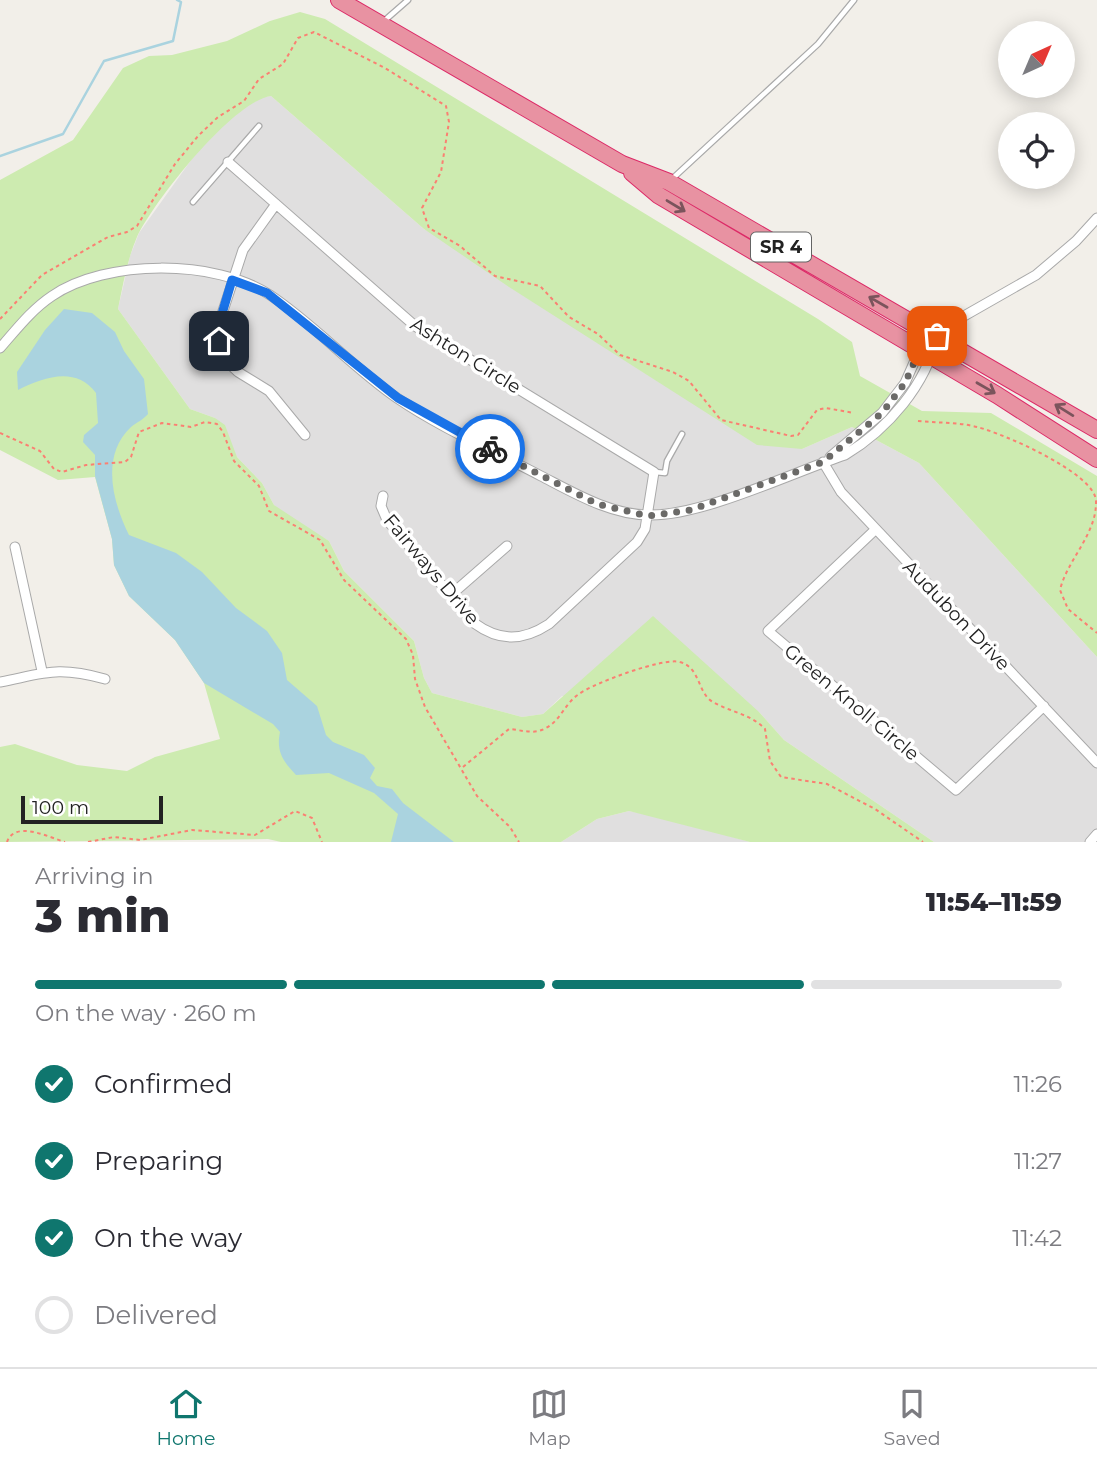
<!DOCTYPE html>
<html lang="en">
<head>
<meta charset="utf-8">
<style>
	:root { --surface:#fff; --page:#f7f7f7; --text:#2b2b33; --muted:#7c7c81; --line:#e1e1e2; --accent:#0f766e }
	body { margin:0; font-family:Montserrat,sans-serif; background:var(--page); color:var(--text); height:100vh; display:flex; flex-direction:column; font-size:26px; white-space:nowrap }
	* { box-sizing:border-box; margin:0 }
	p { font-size:23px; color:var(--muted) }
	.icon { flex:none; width:38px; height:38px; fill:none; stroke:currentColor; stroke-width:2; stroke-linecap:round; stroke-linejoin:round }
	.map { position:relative; height:842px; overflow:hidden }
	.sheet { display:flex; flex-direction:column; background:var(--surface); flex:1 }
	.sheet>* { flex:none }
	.needle { width:46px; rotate:44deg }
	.tools { position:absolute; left:998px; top:21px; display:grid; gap:14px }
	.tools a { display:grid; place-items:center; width:77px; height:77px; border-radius:50%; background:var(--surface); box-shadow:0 4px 18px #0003; font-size:35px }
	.scale { position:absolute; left:21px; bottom:18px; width:142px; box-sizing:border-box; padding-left:7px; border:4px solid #222; border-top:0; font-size:19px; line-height:24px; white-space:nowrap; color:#222; -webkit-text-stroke:5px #fff; paint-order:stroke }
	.pin { position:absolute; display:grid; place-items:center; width:60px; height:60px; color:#fff; margin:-30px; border-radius:14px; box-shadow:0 4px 10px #0006 }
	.courier { position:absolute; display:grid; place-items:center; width:70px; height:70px; margin:-35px; border:5px solid #1a73e8; border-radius:50%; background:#fff; color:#222; box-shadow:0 2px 9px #0007 }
	.summary em { font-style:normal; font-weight:800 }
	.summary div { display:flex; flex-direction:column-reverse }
	.summary { display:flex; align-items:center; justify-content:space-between; height:119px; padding:0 35px }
	h1 { font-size:46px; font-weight:800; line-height:52px }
	.bar { display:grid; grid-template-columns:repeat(4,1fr); gap:10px 7px; align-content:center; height:84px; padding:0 35px }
	.bar i { height:9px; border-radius:5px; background:var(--line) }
	.bar .current { background:var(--accent) }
	.bar p { grid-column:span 4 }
	ol { padding:0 35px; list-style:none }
	li { display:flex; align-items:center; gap:21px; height:77px }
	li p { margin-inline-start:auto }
	li .icon { padding:7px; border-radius:50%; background:var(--accent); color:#fff; stroke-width:4 }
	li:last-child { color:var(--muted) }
	li i { width:38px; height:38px; border:4px solid var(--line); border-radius:50% }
	.dock { display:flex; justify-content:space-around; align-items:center; height:98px; border-top:2px solid var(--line); background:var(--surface); font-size:19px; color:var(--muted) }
	.dock a { display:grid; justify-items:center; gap:4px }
	.dock .current { color:var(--accent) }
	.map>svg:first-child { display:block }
</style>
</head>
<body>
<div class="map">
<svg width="1097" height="842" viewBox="0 0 1097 842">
	<rect width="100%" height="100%" fill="#f2efe9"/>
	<path fill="#e0dfdf" d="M271 96 424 229 802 449 852 427 919 463 1097 657V842H934L784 740 759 712 562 696 543 714 522 717 432 693 424 678 414 641 344 571 329 541 284 515 274 505 262 483 237 457 215 418 190 409 118 309 130 256 139 233 194 156 220 127 257 98Z
		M629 811 670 819 750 842H561L597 819Z"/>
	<path fill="#cdebb0" d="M300 12 325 19 818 319 852 342 860 376 922 411 991 413 1097 476V657L919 463 852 427 802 449 757 445 509 287 424 229 271 96C233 101 154 201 137 237 127 260 123 285 118 309L190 409 215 418 225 425 237 457 262 483 274 505 329 541 344 571 414 641 424 678 432 693 522 717 543 714 653 616 759 712 784 740 934 842H750L629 811 597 819 561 842H281L268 839 0 842V747L15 744 77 765 127 771 155 757 220 739 204 683 175 640 129 596 114 565 112 539 95 477 58 480 0 450V180L73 140 123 68 149 56 172 55 227 41 270 21Z"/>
	<path fill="#aad3df" d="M64 309 92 313 115 332 124 351 144 379 148 414C143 420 137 422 131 427 100 456 113 503 129 535L176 553 202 572 236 608 267 631 282 653 287 680 317 706 326 735 333 742 364 755 375 768 370 778 377 786 392 789 403 803 454 842H391L398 814 374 793 329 773 296 775C283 761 276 752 280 732L273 724 204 683 175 640 129 596 114 565 112 539 95 476V455L83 442 84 435 98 423 96 393C76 366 44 377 18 390L17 372 45 330Z"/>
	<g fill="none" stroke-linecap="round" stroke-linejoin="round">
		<path stroke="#aad3df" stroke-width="2.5" d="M0 156 63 134 104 61 173 41 181 2 177 0"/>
		<g stroke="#a9a9a9" stroke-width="7">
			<path id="lane" d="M384 21 408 0
				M672 179 818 44 854 0
				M193 202 259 126
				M655 472 665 473 667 461 682 434"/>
		</g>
		<g stroke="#a9a9a9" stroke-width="11">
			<path id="street" d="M228 162 415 326 654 472 645 529 637 542 549 624C523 641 500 642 474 623L387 520 381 506 383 496
				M276 204 243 250 221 317 219 341 223 358 238 372 269 391 305 435
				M0 348C16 330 31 310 52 296 106 259 215 259 270 295 315 325 352 367 397 398 441 428 494 451 541 476 574 493 611 515 649 515 703 516 791 473 845 455 888 429 926 385 937 336
				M830 457 882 413 905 383 920 349 957 320 1036 275 1076 241 1097 218
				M823 462 841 492 1097 763
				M876 529 768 631 956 790 1044 706
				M15 547 42 671
				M452 594 507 546
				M0 682C46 673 57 666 105 679
				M1090 842 1097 834"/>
		</g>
		<g stroke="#dc2a67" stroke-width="18">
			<path id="highway" d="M339 0 622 164 669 182 1097 430
				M632 173 658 195 997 395 1097 459"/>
		</g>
		<path stroke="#fa8072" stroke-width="2" stroke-dasharray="3.5 3.5" stroke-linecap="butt" d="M0 319 42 275 108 237 127 232 137 226 175 164 198 136 218 117 244 101 259 79 283 64 298 38 314 32 385 68 446 106 449 122 441 172 422 208 429 228 460 246 495 276 540 286 569 317 598 334 620 355 673 372 689 381 721 420 791 436 798 435 817 410 826 408 854 413
			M918 421C938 423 958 422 977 427 1002 433 1095 473 1096 501 1097 534 1067 560 1060 590L1068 609 1097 633
			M0 433 40 451 54 469 62 472 86 465 125 462 131 457 139 432 162 423 191 427 205 422 217 424 223 432 234 461 259 486 269 511 320 540 344 580 406 639 413 655 415 679 425 707 477 796 510 827 519 842
			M463 767 509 729C522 730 534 735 546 728 561 720 565 703 579 694 594 683 664 657 680 662 701 668 697 693 713 702 730 712 751 714 765 729L770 761 781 777 827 784 875 809 923 842
			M7 842C15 820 48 837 65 842
			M88 842 114 837 140 840 192 830 255 835 295 811 312 818 322 842"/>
		<use href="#lane" stroke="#fff" stroke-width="4.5"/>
		<use href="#street" stroke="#fff" stroke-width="9"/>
		<use href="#highway" stroke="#e892a2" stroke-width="16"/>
	</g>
	<defs><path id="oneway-shaft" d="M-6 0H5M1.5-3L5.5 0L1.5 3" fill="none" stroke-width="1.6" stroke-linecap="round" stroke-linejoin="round" transform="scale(1.75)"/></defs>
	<g stroke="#7b545c">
		<use href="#oneway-shaft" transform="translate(676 206) rotate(31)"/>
		<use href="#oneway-shaft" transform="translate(878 302) rotate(-150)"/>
		<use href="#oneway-shaft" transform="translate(986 388) rotate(30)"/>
		<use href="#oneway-shaft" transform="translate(1064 410) rotate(-148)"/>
	</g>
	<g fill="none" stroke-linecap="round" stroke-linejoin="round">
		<path stroke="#6b6a68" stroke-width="7" stroke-dasharray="0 12.6" d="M490 449 597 504 648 516 691 510 823 462 882 413 905 383 920 349 937 336"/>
		<path stroke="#1a73e8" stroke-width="9" d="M219 341 221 317 232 280 267 293 398 398 490 449"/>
	</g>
	<g text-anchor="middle" stroke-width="7" stroke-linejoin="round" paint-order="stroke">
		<rect fill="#fff" stroke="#646464" stroke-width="2" x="751" y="232.5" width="60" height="29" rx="5"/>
		<g font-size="18" font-weight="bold" fill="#222">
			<text x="781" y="253">SR 4</text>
		</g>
		<g font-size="19" fill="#222" stroke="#fff">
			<text transform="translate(466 355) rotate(32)" y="7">Ashton Circle</text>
			<text transform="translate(432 569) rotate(50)" y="7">Fairways Drive</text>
			<text transform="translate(957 615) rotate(46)" y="7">Audubon Drive</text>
			<text transform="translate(852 702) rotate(40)" y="7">Green Knoll Circle</text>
		</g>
	</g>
</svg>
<div class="tools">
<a><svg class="needle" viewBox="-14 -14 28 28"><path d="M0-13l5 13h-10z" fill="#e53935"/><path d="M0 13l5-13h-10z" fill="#7c7c81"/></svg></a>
<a><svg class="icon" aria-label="locate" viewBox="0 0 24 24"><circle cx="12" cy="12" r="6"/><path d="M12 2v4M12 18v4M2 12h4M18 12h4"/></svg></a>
</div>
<div class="scale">100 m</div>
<div class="pin" style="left:937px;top:336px;background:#ea580c"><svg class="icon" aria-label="bag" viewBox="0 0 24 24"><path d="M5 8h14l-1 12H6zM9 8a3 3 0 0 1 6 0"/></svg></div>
<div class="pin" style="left:219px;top:341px;background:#1f2937"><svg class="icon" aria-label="home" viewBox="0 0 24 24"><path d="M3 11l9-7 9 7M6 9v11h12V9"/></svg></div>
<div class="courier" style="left:490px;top:449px"><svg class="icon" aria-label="bike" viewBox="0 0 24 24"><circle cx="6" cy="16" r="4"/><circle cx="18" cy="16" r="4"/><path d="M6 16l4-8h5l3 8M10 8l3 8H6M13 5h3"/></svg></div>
</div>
<section class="sheet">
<div class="summary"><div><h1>3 min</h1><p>Arriving in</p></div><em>11:54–11:59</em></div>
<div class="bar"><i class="current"></i><i class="current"></i><i class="current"></i><i></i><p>On the way · 260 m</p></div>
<ol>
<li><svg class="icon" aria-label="check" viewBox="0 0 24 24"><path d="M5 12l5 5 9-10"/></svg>Confirmed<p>11:26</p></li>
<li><svg class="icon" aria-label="check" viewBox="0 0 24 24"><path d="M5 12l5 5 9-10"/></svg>Preparing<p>11:27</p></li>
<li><svg class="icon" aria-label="check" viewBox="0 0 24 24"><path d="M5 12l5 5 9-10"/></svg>On the way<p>11:42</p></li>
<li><i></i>Delivered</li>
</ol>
</section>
<nav class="dock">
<a class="current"><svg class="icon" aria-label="home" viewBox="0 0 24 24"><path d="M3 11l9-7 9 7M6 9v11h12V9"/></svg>Home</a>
<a><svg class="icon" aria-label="map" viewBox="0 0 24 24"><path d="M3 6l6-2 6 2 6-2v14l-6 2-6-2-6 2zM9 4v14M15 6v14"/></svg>Map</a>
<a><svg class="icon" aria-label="saved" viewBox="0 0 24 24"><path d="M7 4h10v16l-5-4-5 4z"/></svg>Saved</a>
</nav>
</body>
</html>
